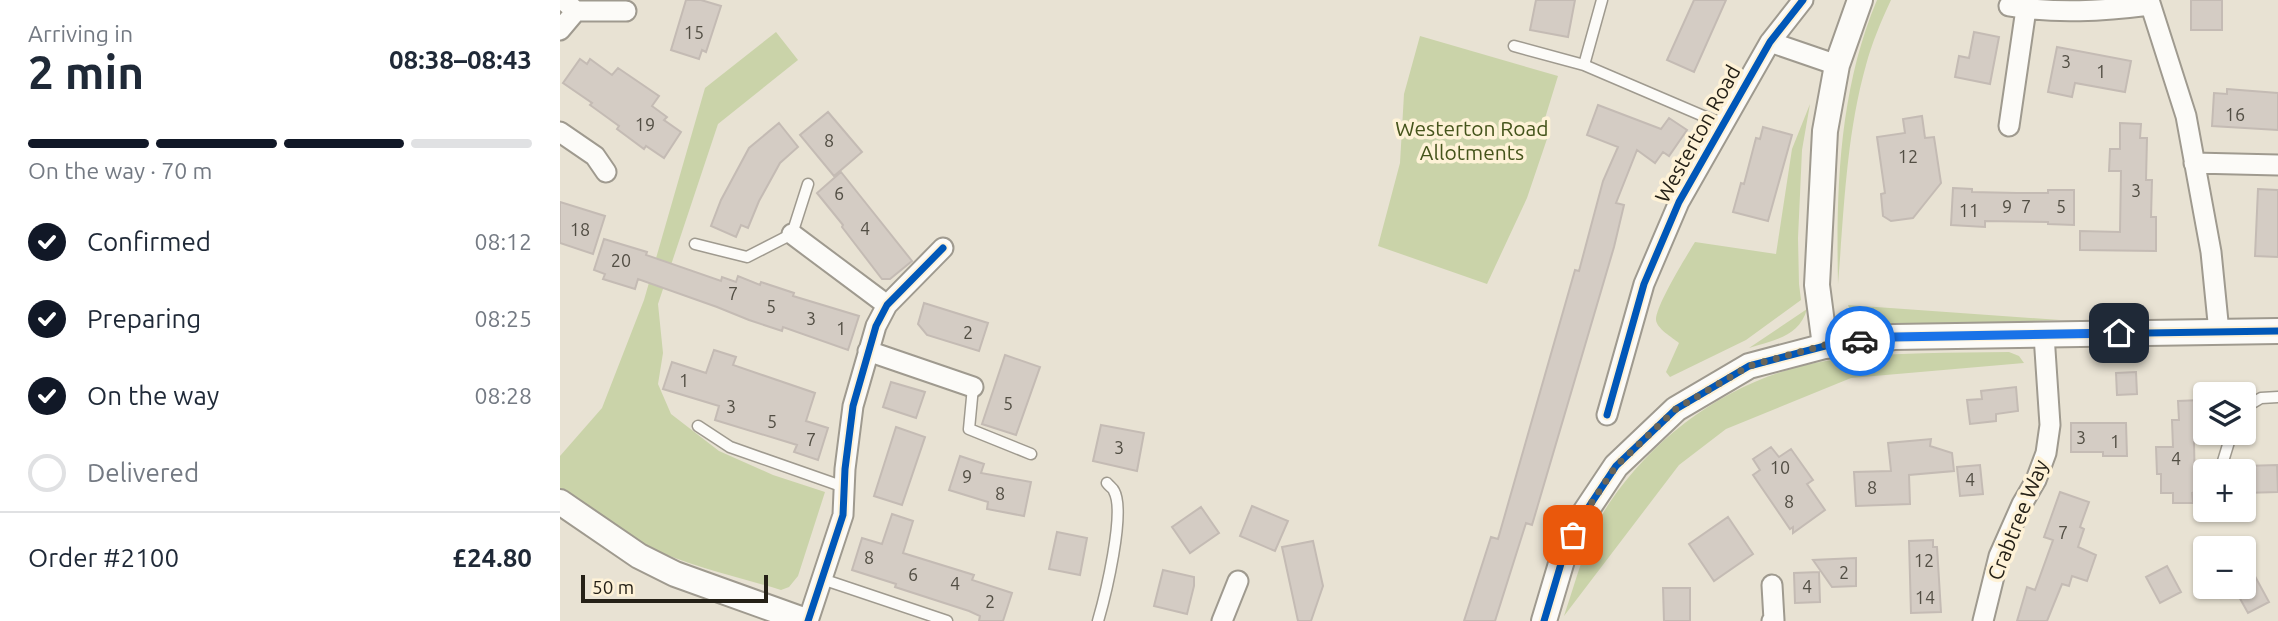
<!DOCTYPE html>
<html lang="en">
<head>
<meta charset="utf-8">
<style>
	:root { --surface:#fff; --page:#f6f6f7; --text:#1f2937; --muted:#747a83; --line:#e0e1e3; --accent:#111827 }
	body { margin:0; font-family:Ubuntu,sans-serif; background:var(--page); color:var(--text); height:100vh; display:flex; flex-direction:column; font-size:26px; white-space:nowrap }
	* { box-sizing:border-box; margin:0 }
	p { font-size:23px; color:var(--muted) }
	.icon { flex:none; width:38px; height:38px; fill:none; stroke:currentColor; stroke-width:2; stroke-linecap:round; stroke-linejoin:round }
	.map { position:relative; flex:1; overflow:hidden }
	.side { display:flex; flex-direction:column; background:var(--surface); width:560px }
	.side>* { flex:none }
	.controls { position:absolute; left:1633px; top:382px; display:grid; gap:14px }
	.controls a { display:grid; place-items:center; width:63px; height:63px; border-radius:7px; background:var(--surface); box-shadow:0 2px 5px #0004; font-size:35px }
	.scale { position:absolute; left:21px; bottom:18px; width:187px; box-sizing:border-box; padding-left:7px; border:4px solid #252117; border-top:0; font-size:19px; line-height:24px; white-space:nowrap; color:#252117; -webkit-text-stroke:5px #fef2d7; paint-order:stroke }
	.pin { position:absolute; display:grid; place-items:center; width:60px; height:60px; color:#fff; margin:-30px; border-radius:14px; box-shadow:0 4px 10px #0006 }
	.courier { position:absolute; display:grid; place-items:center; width:70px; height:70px; margin:-35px; border:5px solid #1a73e8; border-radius:50%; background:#fff; color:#222; box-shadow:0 2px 9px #0007 }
	.summary em { font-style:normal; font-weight:700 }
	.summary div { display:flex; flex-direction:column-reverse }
	.summary { display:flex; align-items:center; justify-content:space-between; height:119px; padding:0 28px }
	h1 { font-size:46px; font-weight:700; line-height:52px }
	.bar { display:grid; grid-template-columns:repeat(4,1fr); gap:10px 7px; align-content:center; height:84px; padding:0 28px }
	.bar i { height:9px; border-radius:5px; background:var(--line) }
	.bar .selected { background:var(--accent) }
	.bar p { grid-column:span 4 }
	.line { display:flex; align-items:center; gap:18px; padding:0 28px; border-top:2px solid var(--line) }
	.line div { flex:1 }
	ol { padding:0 28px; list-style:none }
	li { display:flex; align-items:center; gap:21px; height:77px }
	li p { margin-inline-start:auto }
	li .icon { padding:7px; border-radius:50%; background:var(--accent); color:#fff; stroke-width:4 }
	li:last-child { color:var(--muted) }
	li i { width:38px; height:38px; border:4px solid var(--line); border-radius:50% }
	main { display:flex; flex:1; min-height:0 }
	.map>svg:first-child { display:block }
</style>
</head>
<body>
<main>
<section class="side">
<div class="summary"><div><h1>2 min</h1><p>Arriving in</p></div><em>08:38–08:43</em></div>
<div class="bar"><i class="selected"></i><i class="selected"></i><i class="selected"></i><i></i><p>On the way · 70 m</p></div>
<ol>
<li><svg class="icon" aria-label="check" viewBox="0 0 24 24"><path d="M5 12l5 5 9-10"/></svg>Confirmed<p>08:12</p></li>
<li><svg class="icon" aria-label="check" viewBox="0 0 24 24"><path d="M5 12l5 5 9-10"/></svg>Preparing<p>08:25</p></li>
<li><svg class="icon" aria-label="check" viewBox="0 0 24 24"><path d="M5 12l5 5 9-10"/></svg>On the way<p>08:28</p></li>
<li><i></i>Delivered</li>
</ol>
<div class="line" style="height:91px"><div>Order #2100</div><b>£24.80</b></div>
</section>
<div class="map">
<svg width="1718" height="621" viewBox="0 0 1718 621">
	<rect width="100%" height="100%" fill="#e8e2d3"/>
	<path fill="#cad3a9" d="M1317 0H1331C1321 21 1312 43 1306 65 1286 136 1284 212 1278 284 1276 189 1279 90 1317 0Z
		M216 32 238 60 158 124 98 304 103 353 98 384 111 414 159 451 213 475 265 492 238 576 229 587 221 590C176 576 128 566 86 546 55 531 27 509 0 489V456L42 408 84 300 145 88Z
		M860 36 998 76 982 128 989 133 967 198 927 284 818 246 840 163 844 94Z
		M1250 104 1242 150 1238 238 1239 284 1241 300 1186 340 1110 377 1106 372 1119 343C1112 337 1097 329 1096 320 1095 307 1127 255 1135 242L1216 254 1232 149Z
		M1288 305 1500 320 1323 326C1307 324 1293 321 1288 305Z
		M1247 309C1239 337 1214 340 1189 348Z
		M1449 352 1459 356 1464 363 1291 378 1166 429 1119 465 1004 616C1017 578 1027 536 1050 502 1103 425 1185 371 1278 359 1334 352 1392 353 1449 352Z"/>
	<path fill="#d4ccc4" stroke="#c4bbb4" stroke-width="2" d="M126 0H141L161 6 146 52 142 50 139 59 111 50Z
		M976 0H1015L1008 37 970 30Z
		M1134 0H1166L1134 72 1107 60Z
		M1631 0H1662V30H1631Z
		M1414 32 1439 37 1430 84 1395 77 1399 56 1409 58Z
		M1497 47 1571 61 1565 92 1515 83 1512 97 1488 92Z
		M20 59 27 64 30 59 52 75 58 68 99 96 92 106 107 117 104 120 121 132 104 158 86 146 84 149 57 129 59 126 30 105 32 103 3 83Z
		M1667 89 1718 93V130L1652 126 1654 93 1667 94Z
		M1038 105 1101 129 1109 118 1127 130 1109 156 1103 152 1095 163 1077 150 1056 203 1064 205 1054 247 972 525 966 523 935 621H904L931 537 938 539 1015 270 1019 271 1043 181 1058 147 1027 135Z
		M268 112 302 152 274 176 240 135Z
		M1362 116 1365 138 1374 137 1381 183 1353 218 1331 221 1323 216 1321 194 1325 193 1317 137 1345 133 1343 119Z
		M219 123 238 147 220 163 199 201 188 228 181 225 176 237 151 226 161 200 189 148Z
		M1560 123 1581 124 1580 138H1587L1586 180H1592L1591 217H1596V251L1520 250V231L1560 232 1561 171H1549L1550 149H1560Z
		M1203 127 1232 135 1208 221 1173 212 1181 183 1184 184 1196 138 1200 139Z
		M281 172 352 261 330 279H322L282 227 283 225 257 193Z
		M1393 188 1412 189V192L1457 193H1488V190H1514V225L1488 224V222L1425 221V227L1391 225Z
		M1698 189 1718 190V257L1695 256Z
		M0 202 45 216 33 254 0 243Z
		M44 239 87 252 86 255 161 281 162 277 176 282 178 276 200 285 201 282 234 293 233 296 299 316 288 350 223 327 222 331 189 320 157 307 78 279 75 289 43 279 45 274 34 270Z
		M364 303 428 323 419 351 367 335 358 324Z
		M154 350 176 357 173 365 255 393 246 421 268 428 258 460 234 452 237 445 155 420 159 406 103 389 112 362 146 373Z
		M445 355 480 367 456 435 422 424Z
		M1576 372 1577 394 1557 395 1556 373Z
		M331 382 365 392 356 418 323 407Z
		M1456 387 1458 411 1436 414V421L1410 424 1407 400 1422 399 1421 391Z
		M1641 400 1642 442H1634L1635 492 1632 493 1633 503H1613V493H1601V474H1597L1596 447H1613L1612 420H1619L1618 401Z
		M1511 423H1566L1567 456H1543V452H1511Z
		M541 425 584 433 577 471 533 461Z
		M336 427 365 437 342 505 314 496Z
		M1371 439 1370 446 1392 453 1394 471 1349 475 1350 504 1296 506 1294 472 1331 471 1328 443Z
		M1211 447 1219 457 1231 449 1253 480 1247 484 1265 510 1233 533V527L1230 529 1193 475 1200 470 1193 459Z
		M400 456 424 464 421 473 471 482 464 516 427 509 428 502 389 490Z
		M1420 465 1423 494 1400 496 1397 467Z
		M1717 465 1718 492 1684 493V466Z
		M1500 492 1529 502 1520 527 1524 529 1518 547 1536 555 1527 581 1512 576 1509 586 1502 584 1487 621H1457L1467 587 1475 590 1493 540 1484 537Z
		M692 506 728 521 715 551 680 536Z
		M641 507 659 533 630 553 612 527Z
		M332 514 353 521 343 553 414 575 412 580 452 593 443 621H419L420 616 409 611 335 587 336 584 292 570 302 538 322 544Z
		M1168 517 1193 554 1154 581 1129 544Z
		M497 532 527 538 520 575 489 569Z
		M1373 540V547H1377L1381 612 1351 613 1349 541Z
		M753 541 763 586 751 621H738L722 547Z
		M1684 556 1709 602 1688 613 1673 586H1684Z
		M1296 558V586L1272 587 1253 560Z
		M1607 566 1621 592 1600 603 1586 577Z
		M603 570 634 577V586L627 614 594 606Z
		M1259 572 1260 602 1235 603 1234 573Z
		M1103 588H1130V621H1104Z"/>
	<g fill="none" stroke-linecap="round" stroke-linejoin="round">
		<g stroke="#9f9a8f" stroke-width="13">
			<path id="service" d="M954 46 1024 65 1162 124
				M1024 65 1042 0
				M135 244 187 257 232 234 248 184
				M413 387 409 429 471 454
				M1684 408 1701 398 1718 397
				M138 426 170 447 284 487
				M1660 471 1672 432
				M262 579 387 621
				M538 621C545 597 566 512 554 491 553 488 549 486 547 483"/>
		</g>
		<g stroke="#9f9a8f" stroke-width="23">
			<path id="minor" d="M3 0 16 11H66
				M1589 0 1626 116 1651 252 1659 332
				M1449 6C1496 14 1543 11 1590 5
				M0 30 16 11
				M1210 42 1277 65
				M1449 126 1466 9
				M0 132 35 156 46 172
				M1634 163 1718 165
				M232 234 327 305
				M308 351 413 387
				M1047 415 1084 284 1119 202 1210 42 1243 0
				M248 621 283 515 285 469 293 406 316 326 327 305 383 248
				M662 621 678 581
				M1212 621 1214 620 1212 585
				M1423 621 1439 556 1462 504 1476 480 1486 453 1490 425 1484 335"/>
		</g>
		<g stroke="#9f9a8f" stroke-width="28">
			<path id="tertiary" d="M1265 346 1257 285 1265 131 1277 65 1300 0
				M0 502 79 556 115 574 246 621
				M984 621 1003 557 1024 514 1056 466 1116 409 1189 366 1265 346 1334 337 1718 331"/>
		</g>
		<use href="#service" stroke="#fcfbf8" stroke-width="10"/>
		<use href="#minor" stroke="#fcfbf8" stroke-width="19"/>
		<use href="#tertiary" stroke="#fcfbf8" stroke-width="24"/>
		<g stroke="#fef2d7" stroke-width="11">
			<path id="cycleway" d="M1047 415 1084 284 1119 202 1210 42 1243 0
				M248 621 283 515 285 469 293 406 316 326 327 305 383 248
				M984 621 1003 557 1024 514 1056 466 1116 409 1189 366 1265 346 1334 337 1718 331"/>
		</g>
		<use href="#cycleway" stroke="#0057b8" stroke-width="7"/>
	</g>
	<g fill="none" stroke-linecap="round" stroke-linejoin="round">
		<path stroke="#696559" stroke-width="7" stroke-dasharray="0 12.6" d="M1013 535 1024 514 1056 466 1116 409 1189 366 1265 345 1300 341"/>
		<path stroke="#1a73e8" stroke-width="9" d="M1300 341 1334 337 1559 333"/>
	</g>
	<g text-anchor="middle" stroke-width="7" stroke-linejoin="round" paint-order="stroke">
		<g font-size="18" fill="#524e44">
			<text x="134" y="39">15</text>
			<text x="1506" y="68">3</text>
			<text x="1541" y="78">1</text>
			<text x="1675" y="121">16</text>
			<text x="85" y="131">19</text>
			<text x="269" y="147">8</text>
			<text x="1348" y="163">12</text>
			<text x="1576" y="197">3</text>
			<text x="279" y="200">6</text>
			<text x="1447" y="213">9</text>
			<text x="1466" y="213">7</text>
			<text x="1501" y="213">5</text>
			<text x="1409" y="217">11</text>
			<text x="305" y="235">4</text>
			<text x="20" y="236">18</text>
			<text x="61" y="267">20</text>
			<text x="173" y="300">7</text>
			<text x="211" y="313">5</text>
			<text x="251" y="325">3</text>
			<text x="281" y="335">1</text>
			<text x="408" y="339">2</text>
			<text x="124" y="387">1</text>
			<text x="448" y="410">5</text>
			<text x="171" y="413">3</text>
			<text x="212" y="428">5</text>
			<text x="1521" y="444">3</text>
			<text x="251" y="446">7</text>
			<text x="1555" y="448">1</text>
			<text x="559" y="454">3</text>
			<text x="1616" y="465">4</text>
			<text x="1220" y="474">10</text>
			<text x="407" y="483">9</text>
			<text x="1410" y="486">4</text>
			<text x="1312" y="494">8</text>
			<text x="440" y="500">8</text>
			<text x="1229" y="508">8</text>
			<text x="1503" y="539">7</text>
			<text x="309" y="564">8</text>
			<text x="1364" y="567">12</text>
			<text x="1284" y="579">2</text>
			<text x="353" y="581">6</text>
			<text x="395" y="590">4</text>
			<text x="1247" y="593">4</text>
			<text x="1365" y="604">14</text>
			<text x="430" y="608">2</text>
		</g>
		<g font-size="21" fill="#45541b" stroke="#fef2d7">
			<text x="912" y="136">Westerton Road<tspan x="912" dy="24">Allotments</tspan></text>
		</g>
		<g font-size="21" fill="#252117" stroke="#fef2d7">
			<text transform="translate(1138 134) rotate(-61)" y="7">Westerton Road</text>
			<text transform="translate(1458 520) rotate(-68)" y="7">Crabtree Way</text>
		</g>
	</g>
</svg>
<div class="controls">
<a><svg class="icon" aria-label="layers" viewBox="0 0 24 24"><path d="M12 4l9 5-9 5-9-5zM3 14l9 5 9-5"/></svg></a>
<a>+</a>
<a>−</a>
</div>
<div class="scale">50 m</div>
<div class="pin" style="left:1013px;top:535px;background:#ea580c"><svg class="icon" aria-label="bag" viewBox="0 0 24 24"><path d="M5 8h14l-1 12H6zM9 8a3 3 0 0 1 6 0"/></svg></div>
<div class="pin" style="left:1559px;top:333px;background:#1f2937"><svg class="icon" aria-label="home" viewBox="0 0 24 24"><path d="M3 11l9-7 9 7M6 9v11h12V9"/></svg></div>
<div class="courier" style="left:1300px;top:341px"><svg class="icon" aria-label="car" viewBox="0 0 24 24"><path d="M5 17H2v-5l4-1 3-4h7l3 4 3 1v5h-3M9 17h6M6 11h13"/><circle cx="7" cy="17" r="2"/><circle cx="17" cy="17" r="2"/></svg></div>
</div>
</main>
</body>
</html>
